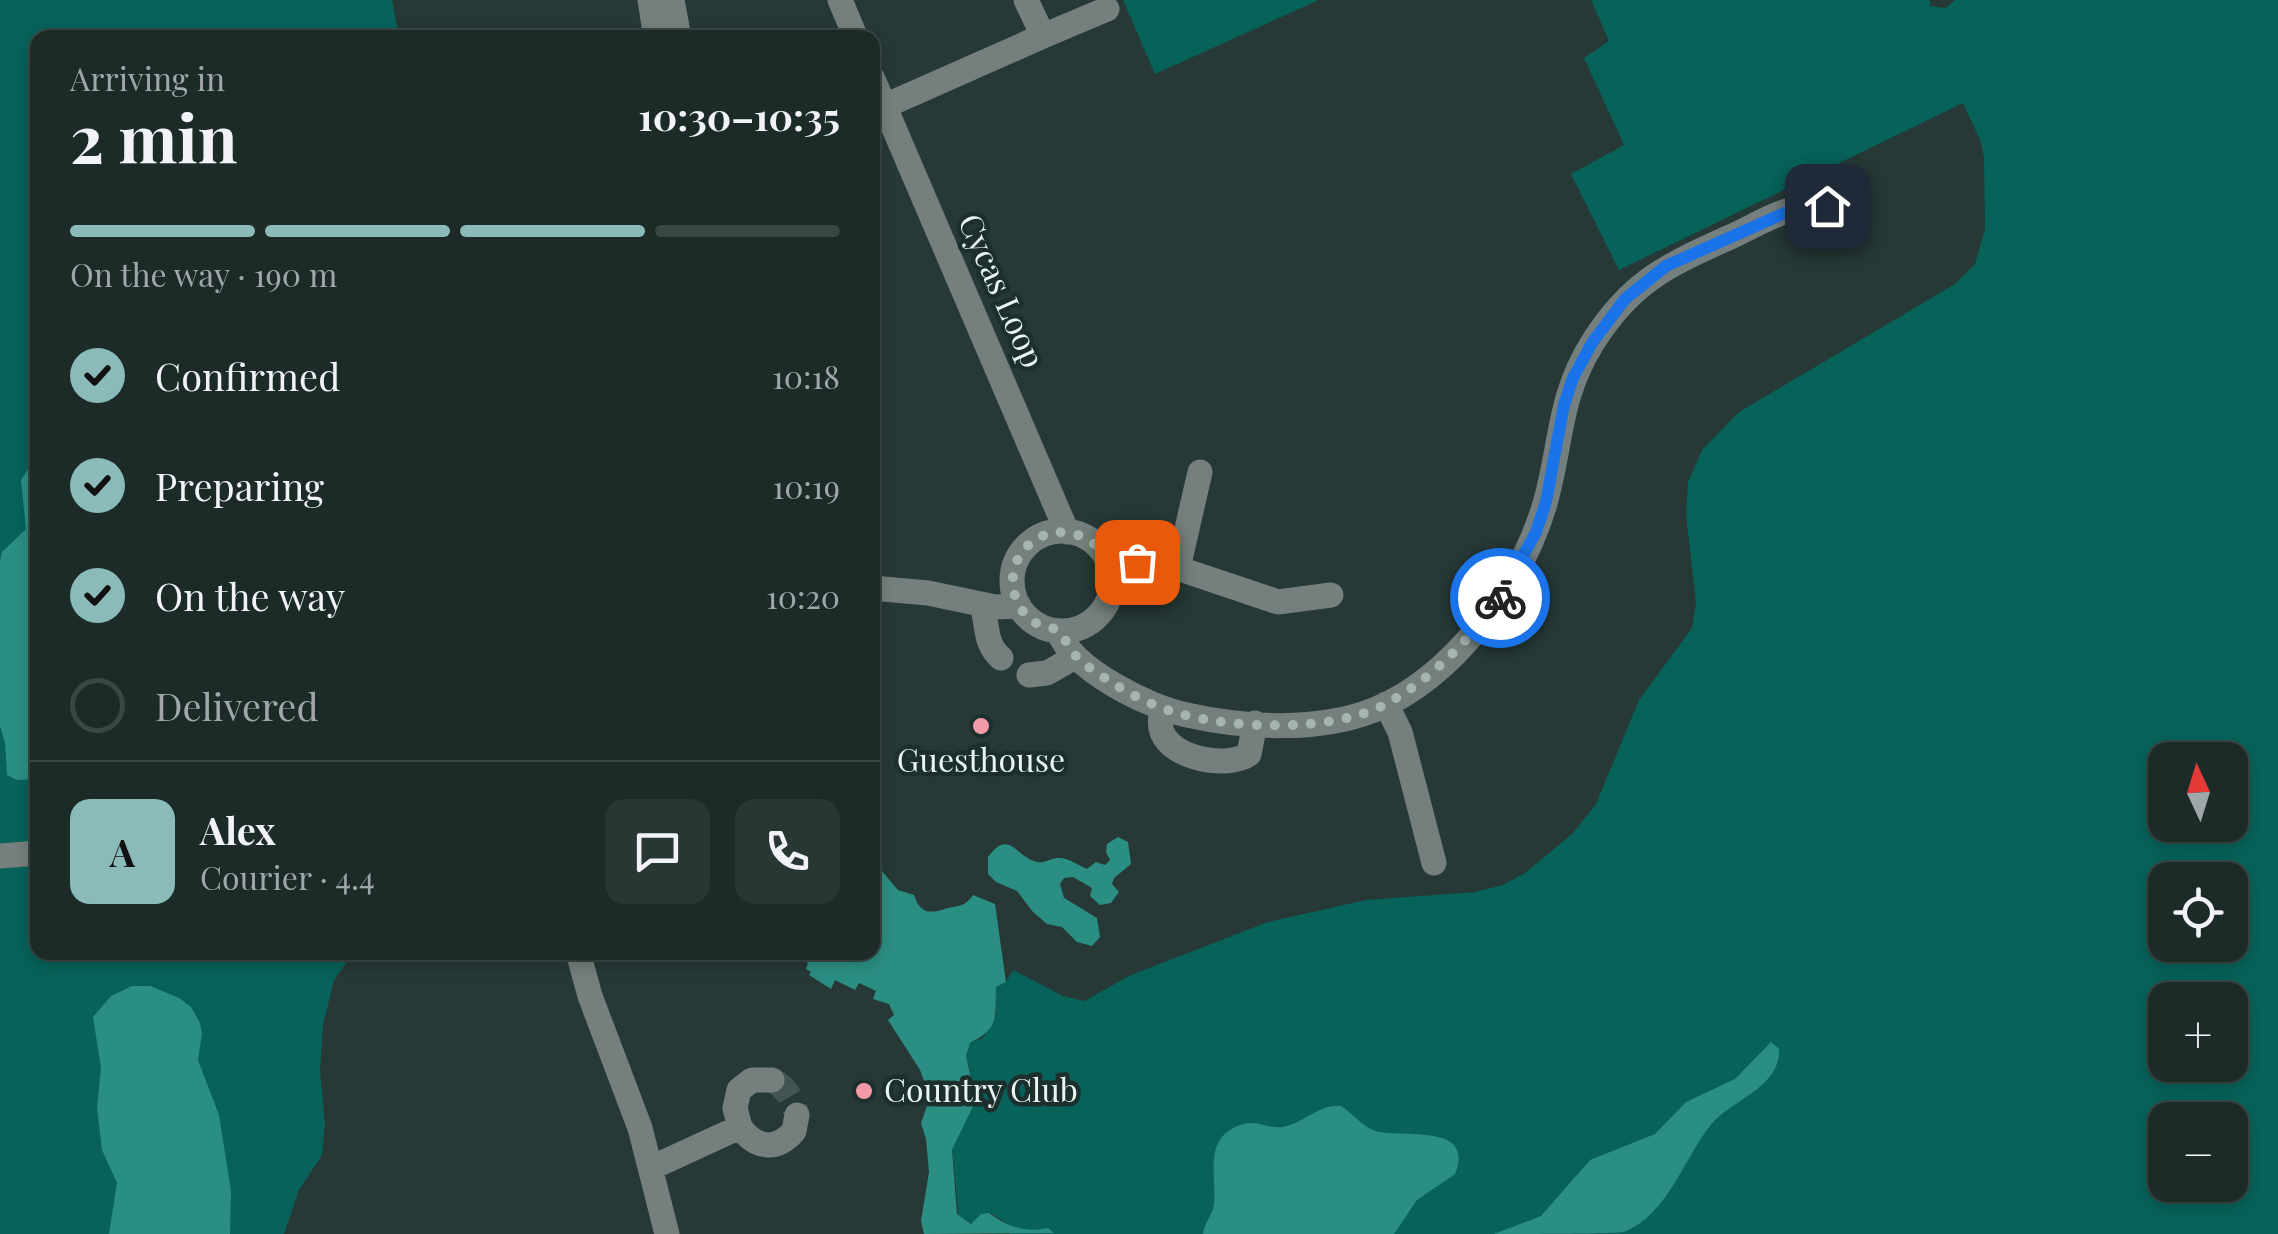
<!DOCTYPE html>
<html lang="en">
<head>
<meta charset="utf-8">
<style>
	:root { --surface:#1c2b28; --page:#293734; --text:#f1f3f6; --muted:#a0a7a8; --line:#3a4745; --accent:#8bbbb9 }
	body { margin:0; font-family:"Playfair Display",serif; background:var(--page); color:var(--text); height:100vh; display:flex; flex-direction:column; font-size:38px; white-space:nowrap }
	* { box-sizing:border-box; margin:0 }
	p { font-size:32px; color:var(--muted) }
	.icon { flex:none; width:55px; height:55px; fill:none; stroke:currentColor; stroke-width:2; stroke-linecap:round; stroke-linejoin:round }
	.map { position:relative; flex:1; overflow:hidden }
	.sheet { position:absolute; left:30px; top:30px; width:850px; height:930px; display:flex; flex-direction:column; background:var(--surface); border-radius:20px; box-shadow:0 5px 15px #0003,0 0 0 2px var(--line) }
	.sheet>* { flex:none }
	.needle { width:65px; rotate:356deg }
	.buttons { position:absolute; left:2148px; top:742px; display:grid; gap:20px }
	.buttons a { display:grid; place-items:center; width:100px; height:100px; border-radius:20px; background:var(--surface); box-shadow:0 5px 15px #0003,0 0 0 2px var(--line); font-size:50px }
	.pin { position:absolute; display:grid; place-items:center; width:85px; height:85px; color:#fff; margin:-42px; border-radius:20px; box-shadow:0 5px 15px #0006 }
	.courier { position:absolute; display:grid; place-items:center; width:100px; height:100px; margin:-50px; border:8px solid #1a73e8; border-radius:50%; background:#fff; color:#222; box-shadow:0 2px 12px #0007 }
	.summary em { font-style:normal; font-weight:700 }
	.summary div { display:flex; flex-direction:column-reverse }
	.summary { display:flex; align-items:center; justify-content:space-between; height:170px; padding:0 40px }
	h1 { font-size:65px; font-weight:700; line-height:75px }
	.bar { display:grid; grid-template-columns:repeat(4,1fr); gap:15px 10px; align-content:center; height:120px; padding:0 40px }
	.bar i { height:12px; border-radius:8px; background:var(--line) }
	.bar .selected { background:var(--accent) }
	.bar p { grid-column:span 4 }
	.line { display:flex; align-items:center; gap:25px; padding:0 40px; border-top:2px solid var(--line) }
	.line div { flex:1 }
	.round { display:grid; place-items:center; flex:none; width:105px; height:105px; border-radius:20px; background:var(--page) }
	ol { padding:0 40px; list-style:none }
	li { display:flex; align-items:center; gap:30px; height:110px }
	li p { margin-inline-start:auto }
	li .icon { padding:10px; border-radius:50%; background:var(--accent); color:#111; stroke-width:4 }
	li:last-child { color:var(--muted) }
	li i { width:55px; height:55px; border:5px solid var(--line); border-radius:50% }
	.map>svg:first-child { display:block }
</style>
</head>
<body>
<div class="map">
<svg width="2278" height="1234" viewBox="0 0 2278 1234">
	<rect width="100%" height="100%" fill="#263936"/>
	<path fill="#076259" fill-rule="evenodd" d="M0 0H392L399 37 38 38V952L353 953 334 980 323 1025 320 1071 325 1124 322 1155 299 1190 284 1234H0Z
		M1123 0H1319L1155 74Z
		M1591 0H1930V6L1946 8 1955 0H2278V1234H1009L1010 1226 991 1213 973 1224 959 1218 952 1150 976 1095 966 1056 970 1043 983 1038 996 1016V987L1006 982 1013 970 1063 996 1084 1001 1131 975 1268 922 1366 900 1475 892 1503 885 1525 873 1573 833 1596 804 1639 700 1692 628 1696 603 1686 514 1688 482 1702 450 1739 412 1955 284 1975 264 1985 229 1984 158 1981 142 1963 103 1619 270 1571 174 1624 145 1584 58 1609 41ZM2165 760H2230V825H2165ZM2165 880H2230V945H2165ZM2165 1000H2230V1065H2165ZM2165 1120H2230V1185H2165Z"/>
	<path fill="#2b8e82" d="M37 455V779L17 780 7 775 5 743 0 726V561L2 552 26 529 21 480Z
		M1118 837 1128 842 1131 864 1114 878 1112 884 1119 892 1111 903 1100 905 1090 896 1092 888 1073 877 1064 878 1060 884 1064 898 1097 918 1100 937 1092 946 1077 942 1062 927 1047 924 1033 912 1017 891 996 882 988 874V857C1009 829 1015 855 1034 861 1043 865 1048 859 1057 858 1068 857 1078 865 1087 869L1096 862 1105 865 1110 860 1106 852 1107 844Z
		M876 864 898 890 914 895C920 913 928 914 945 909 958 905 964 908 973 895L995 904 1006 982 996 987C995 1017 1000 1028 970 1043L966 1056 976 1100 952 1150 957 1214 971 1224 981 1214 989 1213C1008 1227 1025 1233 1048 1228L1054 1233 924 1234 921 1221 929 1172 926 1139 921 1123 927 1106 945 1083 924 1081 920 1070 888 1020 894 1015 889 1004 873 999 876 991 859 983 855 990 835 980 831 989 809 975 811 972 806 969 808 963 790 953 785 961 777 956 778 952H872V865Z
		M132 986H150L179 998 191 1007 200 1023 202 1034 198 1060 219 1115 231 1191 230 1234H109L117 1183 102 1150 97 1108 101 1068 93 1017 111 996Z
		M1771 1042 1779 1049C1781 1088 1730 1100 1710 1126 1683 1160 1668 1214 1624 1232 1604 1234 1520 1234 1494 1234L1541 1216 1590 1160 1655 1134 1686 1102 1735 1079Z
		M1341 1106C1352 1113 1361 1125 1373 1130 1395 1140 1477 1120 1455 1174L1417 1200 1394 1234H1203C1204 1223 1212 1216 1214 1205 1217 1172 1202 1137 1243 1124 1258 1120 1269 1129 1282 1127 1304 1124 1318 1104 1341 1106Z"/>
	<g fill="none" stroke-linecap="round" stroke-linejoin="round">
		<path stroke="#435552" stroke-width="25" stroke-dasharray="25 12" stroke-linecap="butt" d="M772 1080C786 1087 793 1100 797 1115"/>
		<path stroke="#757f7d" stroke-width="25" d="M650 0 656 38
			M672 0 679 38
			M840 0 856 38
			M1043 36 1107 9
			M872 77 1067 532
			M885 106 1043 36 1026 0
			M1012 581a50 50 0 1 1 100 0a50 50 0 1 1-100 0Z
			M1109 565 1137 563 1171 566 1278 602 1331 595
			M1178 568 1200 472
			M872 588 928 593 995 607 1019 606
			M982 605C988 624 984 644 1001 658
			M1058 631C1073 670 1148 707 1187 715 1245 728 1318 732 1374 710 1454 677 1519 587 1544 507 1562 447 1557 399 1593 342 1631 282 1666 266 1728 238 1749 229 1774 213 1797 208 1806 206 1817 207 1827 206
			M1029 675 1047 673 1075 657
			M1386 704 1400 732 1434 863
			M1162 708C1161 716 1159 724 1162 732 1172 759 1228 769 1249 754L1255 723
			M0 856 38 853
			M578 952 590 996 640 1128 667 1234
			M740 1127 735 1108 739 1090 752 1080H772
			M651 1168 740 1127C755 1148 776 1152 794 1131L797 1115"/>
	</g>
	<g fill="none" stroke-linecap="round" stroke-linejoin="round">
		<path stroke="#a5b3b1" stroke-width="10" stroke-dasharray="0 18" d="M1137 562 1110 565C1094 527 1041 519 1019 557 1006 580 1014 610 1036 623 1042 626 1053 627 1058 631 1067 639 1070 654 1086 665 1115 686 1146 705 1181 714 1236 729 1332 732 1384 705 1431 680 1469 640 1500 598"/>
		<path stroke="#1a73e8" stroke-width="12" d="M1500 598 1536 532 1546 502 1564 405 1573 378 1592 343 1625 299 1666 266 1796 208 1827 206"/>
	</g>
	<g fill="#f39aa8" stroke="#1c2f2c" stroke-width="4">
		<circle cx="981" cy="726" r="10"/>
		<circle cx="864" cy="1091" r="10"/>
	</g>
	<g text-anchor="middle" stroke-width="9" stroke-linejoin="round" paint-order="stroke">
		<g font-size="32" fill="#e9f5f3" stroke="#1c2f2c">
			<text transform="translate(1001 291) rotate(66)" y="11">Cycas Loop</text>
		</g>
		<g font-size="32" fill="#e9f5f3" stroke="#1c2f2c">
			<text x="981" y="772">Guesthouse</text>
			<text x="884" y="1102" text-anchor="start">Country Club</text>
		</g>
	</g>
</svg>
<div class="buttons">
<a><svg class="needle" viewBox="-14 -14 28 28"><path d="M0-13l5 13h-10z" fill="#e53935"/><path d="M0 13l5-13h-10z" fill="#a0a7a8"/></svg></a>
<a><svg class="icon" aria-label="locate" viewBox="0 0 24 24"><circle cx="12" cy="12" r="6"/><path d="M12 2v4M12 18v4M2 12h4M18 12h4"/></svg></a>
<a>+</a>
<a>−</a>
</div>
<div class="pin" style="left:1137px;top:562px;background:#ea580c"><svg class="icon" aria-label="bag" viewBox="0 0 24 24"><path d="M5 8h14l-1 12H6zM9 8a3 3 0 0 1 6 0"/></svg></div>
<div class="pin" style="left:1827px;top:206px;background:#1f2937"><svg class="icon" aria-label="home" viewBox="0 0 24 24"><path d="M3 11l9-7 9 7M6 9v11h12V9"/></svg></div>
<div class="courier" style="left:1500px;top:598px"><svg class="icon" aria-label="bike" viewBox="0 0 24 24"><circle cx="6" cy="16" r="4"/><circle cx="18" cy="16" r="4"/><path d="M6 16l4-8h5l3 8M10 8l3 8H6M13 5h3"/></svg></div>
<section class="sheet">
<div class="summary"><div><h1>2 min</h1><p>Arriving in</p></div><em>10:30–10:35</em></div>
<div class="bar"><i class="selected"></i><i class="selected"></i><i class="selected"></i><i></i><p>On the way · 190 m</p></div>
<ol>
<li><svg class="icon" aria-label="check" viewBox="0 0 24 24"><path d="M5 12l5 5 9-10"/></svg>Confirmed<p>10:18</p></li>
<li><svg class="icon" aria-label="check" viewBox="0 0 24 24"><path d="M5 12l5 5 9-10"/></svg>Preparing<p>10:19</p></li>
<li><svg class="icon" aria-label="check" viewBox="0 0 24 24"><path d="M5 12l5 5 9-10"/></svg>On the way<p>10:20</p></li>
<li><i></i>Delivered</li>
</ol>
<div class="line" style="height:180px"><b class="round" style="background:var(--accent);color:#111">A</b><div><b>Alex</b><p>Courier · 4.4</p></div><a class="round"><svg class="icon" aria-label="chat" viewBox="0 0 24 24"><path d="M4 5h16v11H9l-5 4z"/></svg></a><a class="round"><svg class="icon" aria-label="phone" viewBox="0 0 24 24"><path d="M5 4h4l2 5-3 2q2 4 5 5l2-3 5 2v4C11 20 4 13 5 4z"/></svg></a></div>
</section>
</div>
</body>
</html>
